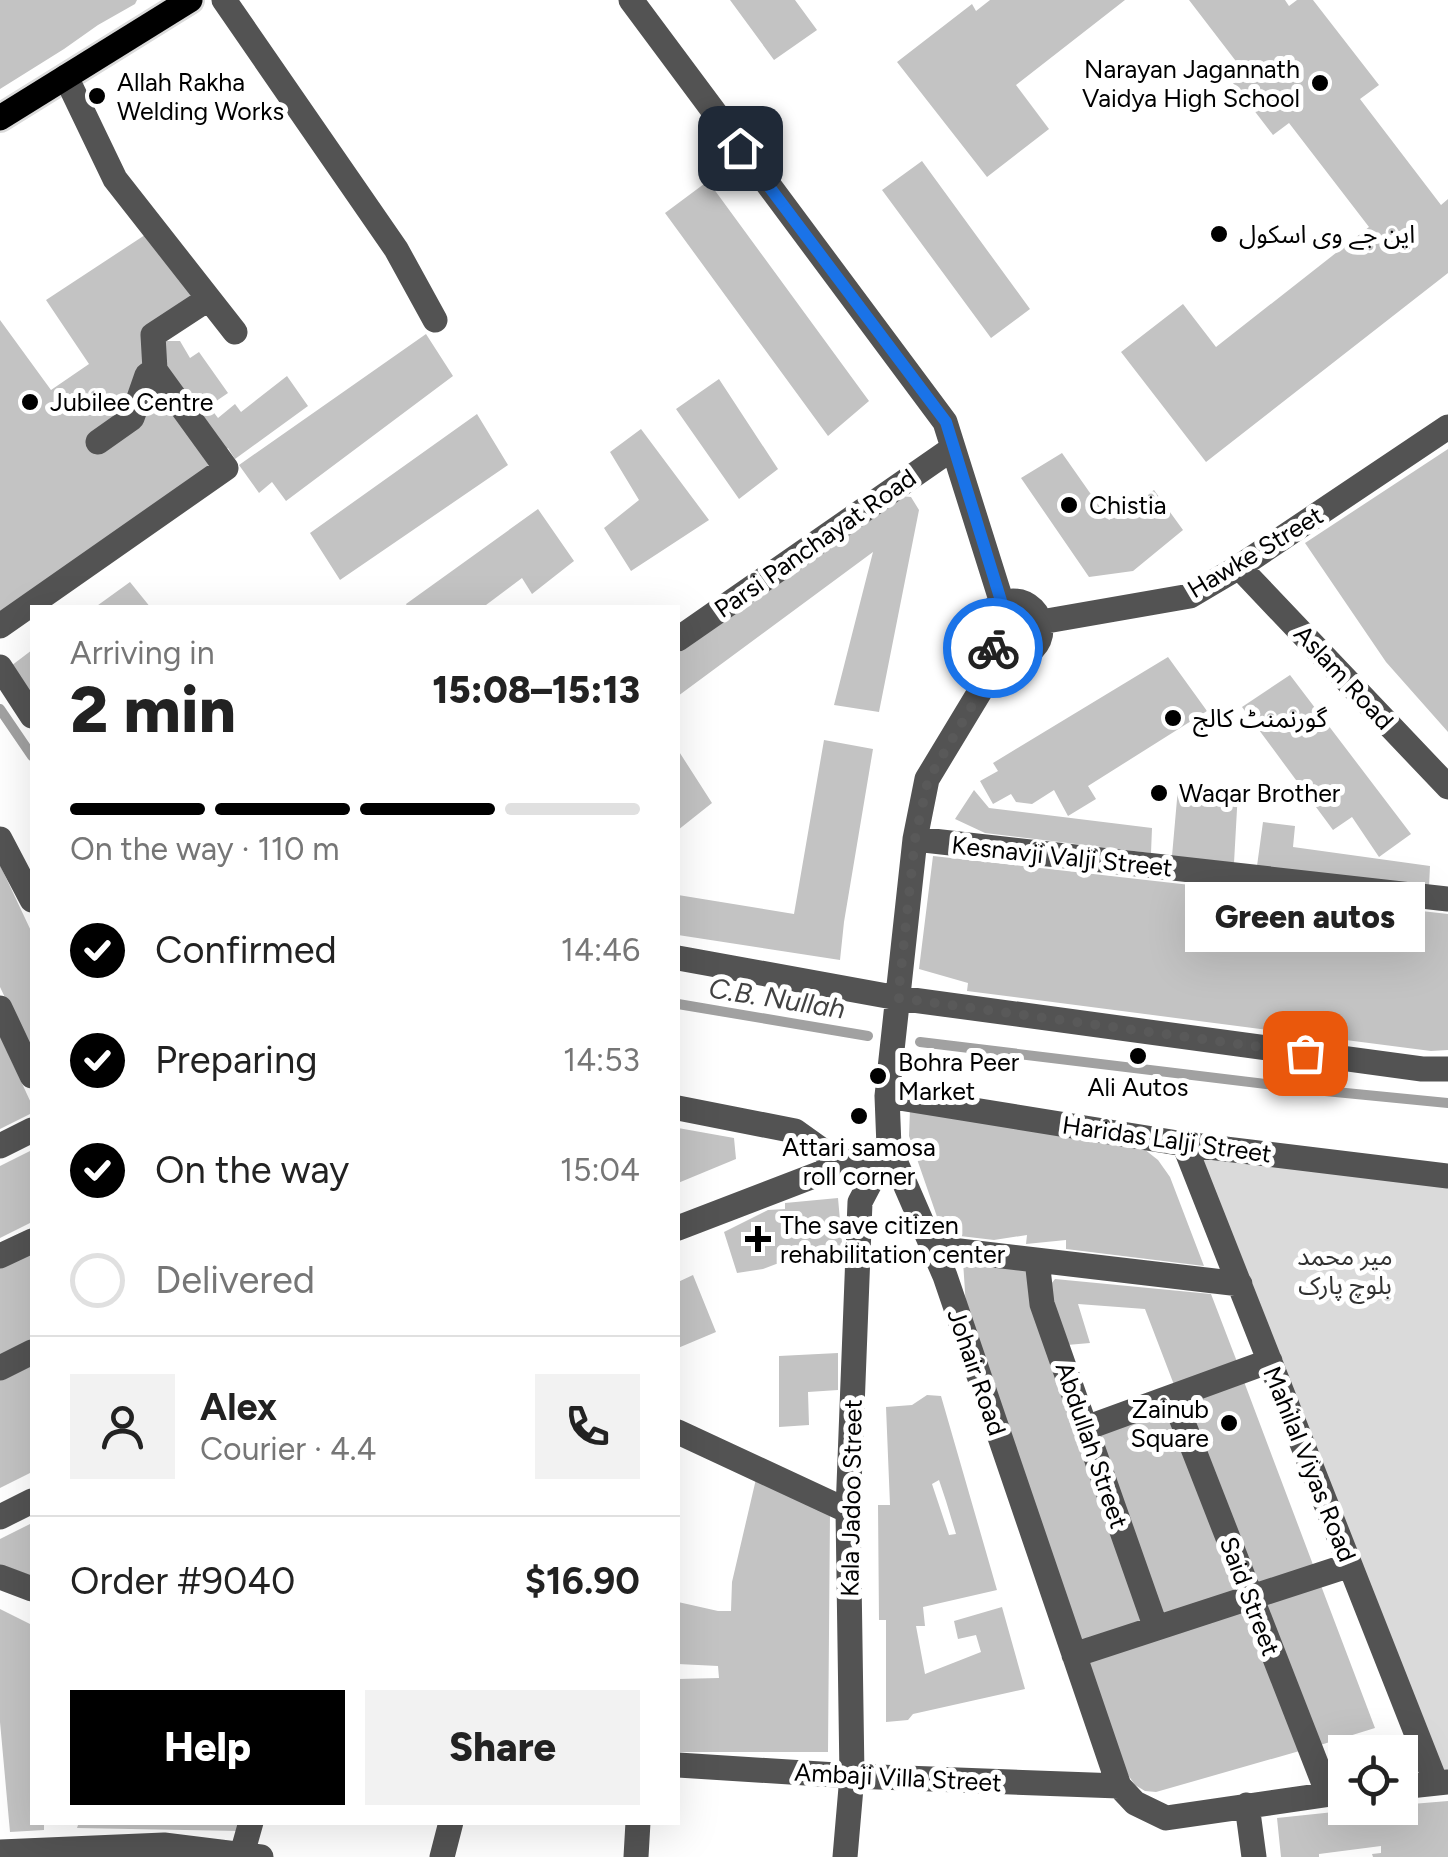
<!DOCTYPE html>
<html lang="en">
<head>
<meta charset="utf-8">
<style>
	:root { --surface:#fff; --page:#f2f2f2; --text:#222; --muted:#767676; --line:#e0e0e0; --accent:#000 }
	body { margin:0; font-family:Figtree,"Noto Sans Arabic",sans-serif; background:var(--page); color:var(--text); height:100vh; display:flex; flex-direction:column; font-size:38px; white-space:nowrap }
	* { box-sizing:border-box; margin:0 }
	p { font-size:32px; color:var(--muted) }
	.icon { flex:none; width:55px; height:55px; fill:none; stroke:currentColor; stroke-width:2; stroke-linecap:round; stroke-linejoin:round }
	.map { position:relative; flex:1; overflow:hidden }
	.details { position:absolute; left:30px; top:605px; width:650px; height:1220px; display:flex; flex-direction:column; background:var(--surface); border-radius:0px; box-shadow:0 10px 40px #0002 }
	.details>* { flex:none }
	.controls { position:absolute; left:1328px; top:1735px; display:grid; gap:20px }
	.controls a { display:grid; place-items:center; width:90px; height:90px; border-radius:0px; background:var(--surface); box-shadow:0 10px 40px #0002; font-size:50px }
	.pin { position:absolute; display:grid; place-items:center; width:85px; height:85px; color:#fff; margin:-42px; border-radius:20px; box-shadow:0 5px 15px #0006 }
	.courier { position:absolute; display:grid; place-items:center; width:100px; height:100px; margin:-50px; border:8px solid #1a73e8; border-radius:50%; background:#fff; color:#222; box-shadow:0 2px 12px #0007 }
	.bubble { position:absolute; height:70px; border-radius:0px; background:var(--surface); box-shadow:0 10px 40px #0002; font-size:32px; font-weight:800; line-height:70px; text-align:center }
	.head em { font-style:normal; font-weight:800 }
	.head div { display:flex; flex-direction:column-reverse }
	.head { display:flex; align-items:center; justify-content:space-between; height:170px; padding:0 40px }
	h1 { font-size:65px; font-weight:800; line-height:75px }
	.bar { display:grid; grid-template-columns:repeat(4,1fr); gap:15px 10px; align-content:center; height:120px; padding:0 40px }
	.bar i { height:12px; border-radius:8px; background:var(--line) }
	.bar .active { background:var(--accent) }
	.bar p { grid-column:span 4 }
	.line { display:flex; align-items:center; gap:25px; padding:0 40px; border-top:2px solid var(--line) }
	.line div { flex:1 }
	.round { display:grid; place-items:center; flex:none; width:105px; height:105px; border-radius:0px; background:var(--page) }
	ol { padding:0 40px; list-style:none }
	li { display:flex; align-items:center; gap:30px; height:110px }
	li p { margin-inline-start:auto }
	li .icon { padding:10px; border-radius:50%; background:var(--accent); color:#fff; stroke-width:4 }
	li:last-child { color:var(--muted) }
	li i { width:55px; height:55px; border:5px solid var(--line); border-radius:50% }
	.primary-button { display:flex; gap:20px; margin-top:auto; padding:20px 40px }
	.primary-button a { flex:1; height:115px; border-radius:0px; background:var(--accent); color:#fff; font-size:40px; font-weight:800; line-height:115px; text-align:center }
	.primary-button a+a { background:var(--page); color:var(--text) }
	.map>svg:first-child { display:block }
</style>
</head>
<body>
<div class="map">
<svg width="1448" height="1857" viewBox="0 0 1448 1857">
	<rect width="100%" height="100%" fill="#fff"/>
	<path fill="#dadada" d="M1184 1144 1448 1176V1782Z"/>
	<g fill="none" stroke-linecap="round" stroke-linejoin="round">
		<path stroke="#a1a1a1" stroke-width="10" d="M0 709 32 756
			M678 1004 868 1036
			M920 1042 1315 1090 1448 1103"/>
	</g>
	<path fill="#c3c3c3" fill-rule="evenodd" d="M0 0H137L135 4 98 25 64 49 0 89Z
		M730 0H795L817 30 774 60Z
		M990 0H1125L1016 85 1049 129 987 177 897 62 972 4 976 11Z
		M1189 0H1285L1289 6 1297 0H1313L1379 85 1360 99 1441 205 1448 199V273L1206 462 1121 352 1183 304 1216 347 1369 227 1289 123 1273 135 1233 83 1245 73Z
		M922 161 1030 309 991 338 882 190Z
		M708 181 869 401 828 436 665 213Z
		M151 231 202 292 143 330 158 368 157 341H180L190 358 199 352 228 393 209 406 218 418 235 404 241 412 287 376 308 406 235 459 228 448 217 455 226 468 0 626V320L51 390 89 364 46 300Z
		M426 334 453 376 286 501 272 482 259 493 239 465Z
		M719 379 778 469 739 499 676 409Z
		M477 414 508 465 340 580 310 533Z
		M641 429 709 520 631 571 604 528 639 500 610 452Z
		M1448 449V732L1386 662 1305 543Z
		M1062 453 1109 520 1154 490 1183 530 1133 571 1089 577 1021 478Z
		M900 496 911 497 919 510 879 712 834 705 873 552 678 696V653Z
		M538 509 574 561 532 594 522 578 482 608H408L406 604Z
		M130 582 151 608H94Z
		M32 650V707L7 669Z
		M1168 657 1207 711 1088 786 1096 799 1068 816 1054 790 1032 804 1016 802 1011 794 993 804 980 781 998 771 993 763Z
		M1290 675 1411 834 1379 857 1352 817 1333 830 1242 707Z
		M824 740 873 749 844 922 840 960 678 935V895L794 914Z
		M678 750 712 803 678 830Z
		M1178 788 1238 791 1234 863 1172 856Z
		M974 790 989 808 1152 828 1151 853 985 833 955 819Z
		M1263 822 1295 826 1293 847 1430 866 1429 887 1257 866Z
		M933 856 1448 914V1050L1431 1051 967 991 968 983 919 969Z
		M0 865 32 933V1054L0 987Z
		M0 1036 32 1105V1113L0 1129Z
		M910 1109 1144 1149 1158 1160 1170 1177 1204 1266 1066 1249V1240L1026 1244 1027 1235 994 1240 943 1234 909 1136Z
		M678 1128 734 1138 736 1159 678 1183Z
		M32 1150V1222L0 1238V1166Z
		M838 1198 843 1254 809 1257 810 1263 792 1266V1258L763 1269 737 1273 724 1232 768 1210 785 1209V1203Z
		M32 1246V1344L0 1360V1261Z
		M963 1261 1027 1269 1144 1625 1080 1646 966 1307Z
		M693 1275 716 1332 678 1348V1282Z
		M1055 1279 1211 1294 1239 1367 1176 1390 1145 1309 1078 1304 1090 1343 1067 1345 1048 1288Z
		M838 1353V1390L808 1392 809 1425 779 1427V1356Z
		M32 1362V1472L0 1488V1378Z
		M1243 1379 1315 1570 1257 1589 1184 1401Z
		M927 1395 941 1396 997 1590 923 1607 925 1626H916L925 1674 981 1652 976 1635 958 1639 954 1621 1002 1607 1025 1689 913 1714 908 1720 886 1722V1620H879L878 1505H890L886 1407 912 1405ZM939 1480 946 1501 956 1534 949 1535 932 1484Z
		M1170 1407 1242 1593 1163 1619 1096 1433Z
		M756 1479 830 1514 828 1752H678V1679L719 1678 718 1666 678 1664V1602L718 1611H731L732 1582Z
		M32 1523V1576L0 1566V1539Z
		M1320 1583 1375 1728 1317 1746 1262 1604Z
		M0 1609 32 1625V1822H44V1830L10 1832 0 1722Z
		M1248 1609 1303 1750 1156 1792 1145 1791 1135 1785 1126 1772 1086 1660Z
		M1448 1801V1857H1373L1372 1854 1381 1853V1846L1319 1854V1857H1281L1277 1818 1372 1808H1400V1805Z
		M79 1822H242L239 1831 77 1828Z"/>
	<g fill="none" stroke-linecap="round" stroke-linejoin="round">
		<g stroke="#dbdbdb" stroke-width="30">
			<path id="major" d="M0 118 190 0"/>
		</g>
		<path stroke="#535353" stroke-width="25" d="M224 0 396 249 435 320
			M631 0 945 422 1002 603
			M66 77 115 179 235 332
			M98 442 132 418 147 375 155 370 153 335 208 299
			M1239 567 1448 787
			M985 629a28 28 0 1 1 56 0a28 28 0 1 1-56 0Z
			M1041 622 1190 596 1239 567 1448 427
			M0 626 226 468 155 370
			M678 639 953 448
			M1002 655 927 779 915 839 887 1096 889 1147 945 1276 1119 1786 1135 1803 1166 1818 1345 1792
			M0 667 32 716
			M0 839 32 900
			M915 839 1448 899
			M678 958 898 998 1422 1069H1448
			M0 1008 32 1076
			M887 1096 1184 1144 1448 1176
			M678 1108 795 1131 844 1166
			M1184 1144 1436 1783
			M0 1146 32 1130
			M678 1228 889 1147
			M934 1248 1240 1284
			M0 1256 32 1241
			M1037 1260 1042 1304 1156 1628
			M0 1368 32 1352
			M1173 1397 1328 1794
			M1086 1428 1270 1361
			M678 1432 848 1511
			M0 1517 32 1501
			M0 1577 32 1589
			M1074 1655 1350 1565
			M678 1765 852 1776 1119 1786
			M1400 1787 1448 1782
			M1247 1805 1254 1857
			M0 1852 164 1845 261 1857
			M242 1854 251 1822
			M442 1857 451 1822
			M636 1857 638 1822
			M845 1857 852 1776 848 1511 860 1202 889 1147"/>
		<use href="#major" stroke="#000" stroke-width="25"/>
	</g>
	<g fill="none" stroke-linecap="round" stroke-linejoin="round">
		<path stroke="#595959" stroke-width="10" stroke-dasharray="0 18" d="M993 648 1002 655 928 780 915 839 898 998 1305 1053"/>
		<path stroke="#1a73e8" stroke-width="12" d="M740 148 946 422 1002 604C985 615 981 631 993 648"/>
	</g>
	<g fill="#000" stroke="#fff" stroke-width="4">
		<circle cx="1320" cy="83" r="10"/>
		<circle cx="97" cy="96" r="10"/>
		<circle cx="1219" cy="234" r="10"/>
		<circle cx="30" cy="402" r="10"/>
		<circle cx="1069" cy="505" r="10"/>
		<circle cx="1173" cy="718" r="10"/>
		<circle cx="1159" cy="793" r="10"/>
		<circle cx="1138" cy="1056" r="10"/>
		<circle cx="878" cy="1076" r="10"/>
		<circle cx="859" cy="1116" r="10"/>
		<path d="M753 1224h10v10h10v10h-10v10h-10v-10h-10v-10h10z"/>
		<circle cx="1229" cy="1423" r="10"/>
	</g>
	<g text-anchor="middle" stroke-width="10" stroke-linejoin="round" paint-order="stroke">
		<g font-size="25" fill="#000" stroke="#fff" text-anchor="start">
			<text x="1300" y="78" text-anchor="end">Narayan Jagannath<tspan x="1300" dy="29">Vaidya High School</tspan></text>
			<text x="117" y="91">Allah Rakha<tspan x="117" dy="29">Welding Works</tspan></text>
			<text x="1239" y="243">این جے وی اسکول</text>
			<text x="50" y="411">Jubilee Centre</text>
			<text x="1089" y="514">Chistia</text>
			<text x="1193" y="727">گورنمنٹ کالج</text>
			<text x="1179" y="802">Waqar Brother</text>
			<text x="898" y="1071">Bohra Peer<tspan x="898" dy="29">Market</tspan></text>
			<text x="1138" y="1096" text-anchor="middle">Ali Autos</text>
			<text x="859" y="1156" text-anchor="middle">Attari samosa<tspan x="859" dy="29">roll corner</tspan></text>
			<text x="780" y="1234">The save citizen<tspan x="780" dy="29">rehabilitation center</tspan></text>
			<text x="1209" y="1418" text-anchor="end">Zainub<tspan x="1209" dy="29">Square</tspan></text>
		</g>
		<g font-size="25" fill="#000" stroke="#fff">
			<text transform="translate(815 543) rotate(-35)" y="9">Parsi Panchayat Road</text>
			<text transform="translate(1255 552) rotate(-31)" y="9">Hawke Street</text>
			<text transform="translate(1344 677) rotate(47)" y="9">Aslam Road</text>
			<text transform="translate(1062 856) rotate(6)" y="9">Kesnavji Valji Street</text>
			<text transform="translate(1167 1139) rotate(8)" y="9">Haridas Lalji Street</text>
			<text transform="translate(977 1372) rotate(71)" y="9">Johair Road</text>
			<text transform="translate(1092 1445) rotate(71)" y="9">Abdullah Street</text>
			<text transform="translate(1310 1464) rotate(68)" y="9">Mahilal Viyas Road</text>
			<text transform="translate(851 1498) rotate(-89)" y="9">Kala Jadoo Street</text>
			<text transform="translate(1250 1596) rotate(69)" y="9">Said Street</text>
			<text transform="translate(898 1777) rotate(3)" y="9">Ambaji Villa Street</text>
		</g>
		<g font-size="25" fill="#313131" stroke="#fff">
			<text x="1345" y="1265">میر محمد<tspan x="1345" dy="29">بلوچ پارک</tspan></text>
		</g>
		<g font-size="28" font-style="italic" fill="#424242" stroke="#fff">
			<text transform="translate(777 998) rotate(9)" y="10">C.B. Nullah</text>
		</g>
	</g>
</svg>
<div class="controls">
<a><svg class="icon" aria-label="locate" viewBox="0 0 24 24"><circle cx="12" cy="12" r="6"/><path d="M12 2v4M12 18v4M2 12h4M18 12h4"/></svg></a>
</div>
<div class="pin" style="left:1305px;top:1053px;background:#ea580c"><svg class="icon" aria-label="bag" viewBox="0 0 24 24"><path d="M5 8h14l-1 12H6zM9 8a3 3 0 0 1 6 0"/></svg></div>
<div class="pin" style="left:740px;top:148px;background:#1f2937"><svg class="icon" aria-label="home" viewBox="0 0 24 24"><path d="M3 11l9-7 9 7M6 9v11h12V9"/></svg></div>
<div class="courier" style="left:993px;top:648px"><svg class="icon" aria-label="bike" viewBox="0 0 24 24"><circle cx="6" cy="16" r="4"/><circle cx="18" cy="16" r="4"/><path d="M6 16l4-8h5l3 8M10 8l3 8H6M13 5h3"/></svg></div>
<div class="bubble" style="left:1185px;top:882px;width:240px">Green autos</div>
<section class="details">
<div class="head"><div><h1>2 min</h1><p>Arriving in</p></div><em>15:08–15:13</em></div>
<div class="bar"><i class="active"></i><i class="active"></i><i class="active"></i><i></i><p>On the way · 110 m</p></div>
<ol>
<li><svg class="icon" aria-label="check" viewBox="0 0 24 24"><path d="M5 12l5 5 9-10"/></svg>Confirmed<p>14:46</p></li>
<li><svg class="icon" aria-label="check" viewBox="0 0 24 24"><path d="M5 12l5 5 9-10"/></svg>Preparing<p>14:53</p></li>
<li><svg class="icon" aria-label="check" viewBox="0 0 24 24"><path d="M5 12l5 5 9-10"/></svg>On the way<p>15:04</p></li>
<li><i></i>Delivered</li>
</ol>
<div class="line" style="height:180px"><a class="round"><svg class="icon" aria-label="person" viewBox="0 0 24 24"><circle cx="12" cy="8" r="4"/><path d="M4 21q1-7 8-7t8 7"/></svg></a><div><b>Alex</b><p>Courier · 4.4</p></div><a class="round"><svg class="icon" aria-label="phone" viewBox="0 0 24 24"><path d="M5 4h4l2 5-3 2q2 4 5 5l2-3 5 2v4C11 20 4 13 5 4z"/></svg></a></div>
<div class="line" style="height:130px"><div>Order #9040</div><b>$16.90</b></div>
<div class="primary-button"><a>Help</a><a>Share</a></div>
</section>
</div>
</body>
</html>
